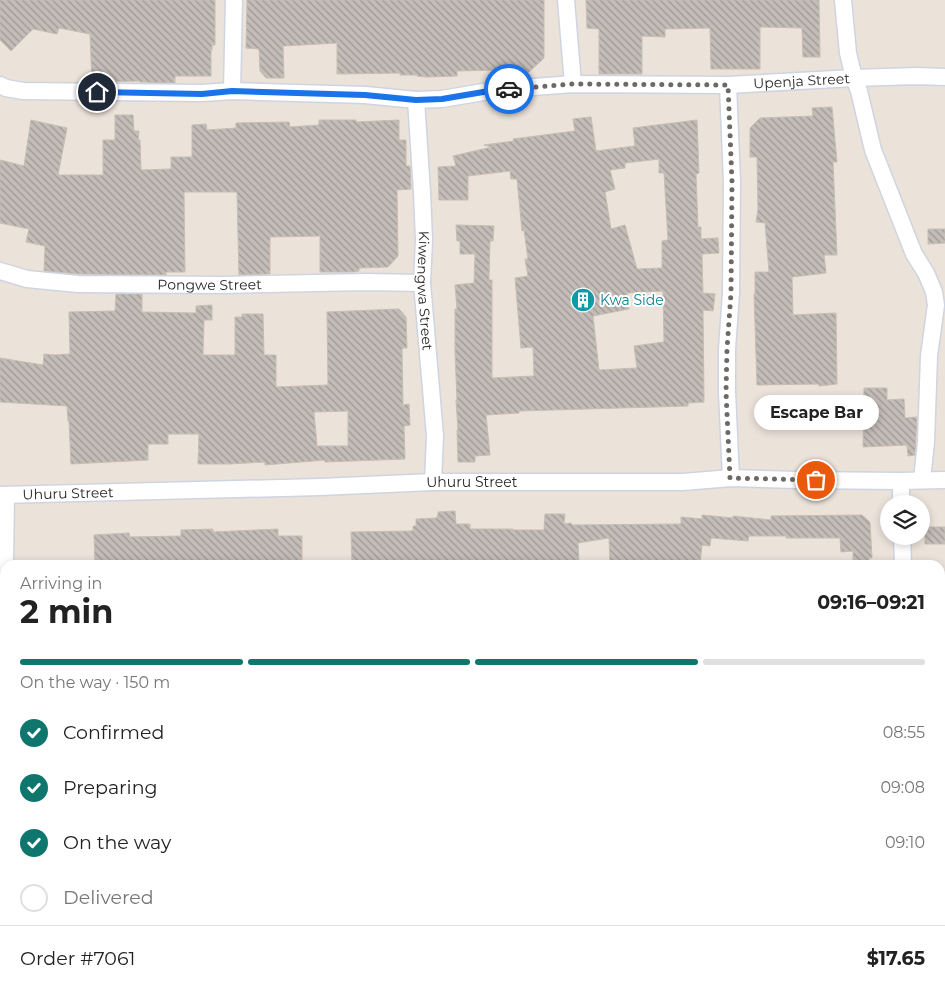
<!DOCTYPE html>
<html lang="en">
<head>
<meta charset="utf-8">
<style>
	:root { --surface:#fff; --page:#f6f6f6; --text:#222; --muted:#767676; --line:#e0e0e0; --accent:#0f766e }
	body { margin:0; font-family:Montserrat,sans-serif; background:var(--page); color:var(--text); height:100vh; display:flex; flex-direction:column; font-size:19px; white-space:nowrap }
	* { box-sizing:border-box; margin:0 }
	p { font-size:16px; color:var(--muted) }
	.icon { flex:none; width:28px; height:28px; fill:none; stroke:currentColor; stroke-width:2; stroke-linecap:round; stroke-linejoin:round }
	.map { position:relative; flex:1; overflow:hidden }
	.details { position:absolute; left:0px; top:560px; width:945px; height:440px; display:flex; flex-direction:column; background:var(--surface); border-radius:15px 15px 0 0; box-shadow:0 2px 8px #0003 }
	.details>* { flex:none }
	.fabs { position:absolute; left:880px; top:495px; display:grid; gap:10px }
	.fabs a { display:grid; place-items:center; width:50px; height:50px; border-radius:50%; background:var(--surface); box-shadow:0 2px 8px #0003; font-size:25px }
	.pin { position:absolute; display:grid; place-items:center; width:42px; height:42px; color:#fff; margin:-21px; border:2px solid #fff; border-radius:50%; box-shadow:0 1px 5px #0007 }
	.courier { position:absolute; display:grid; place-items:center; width:50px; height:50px; margin:-25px; border:4px solid #1a73e8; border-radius:50%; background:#fff; color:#222; box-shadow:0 1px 6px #0007 }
	.bubble { position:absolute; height:35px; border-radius:18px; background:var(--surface); box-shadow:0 2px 8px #0003; font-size:16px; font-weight:700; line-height:35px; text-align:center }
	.head em { font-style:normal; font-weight:700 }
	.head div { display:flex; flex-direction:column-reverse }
	.head { display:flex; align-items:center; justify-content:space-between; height:85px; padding:0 20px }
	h1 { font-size:32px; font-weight:700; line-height:38px }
	.bar { display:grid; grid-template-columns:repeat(4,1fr); gap:8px 5px; align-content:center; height:60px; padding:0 20px }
	.bar i { height:6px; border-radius:4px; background:var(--line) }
	.bar .current { background:var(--accent) }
	.bar p { grid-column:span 4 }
	.line { display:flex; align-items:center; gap:12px; padding:0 20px; border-top:1px solid var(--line) }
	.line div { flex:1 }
	ol { padding:0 20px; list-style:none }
	li { display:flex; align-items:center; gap:15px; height:55px }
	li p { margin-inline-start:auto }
	li .icon { padding:5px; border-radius:50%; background:var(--accent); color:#fff; stroke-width:4 }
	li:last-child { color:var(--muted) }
	li i { width:28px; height:28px; border:2px solid var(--line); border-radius:50% }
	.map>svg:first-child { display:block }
</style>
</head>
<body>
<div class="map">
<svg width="945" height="1000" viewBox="0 0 945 1000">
	<defs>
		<pattern id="building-back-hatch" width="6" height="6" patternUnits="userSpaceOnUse" patternTransform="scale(1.25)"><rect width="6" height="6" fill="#c3bcb7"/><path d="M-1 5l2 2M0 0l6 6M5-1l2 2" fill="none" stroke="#9e9995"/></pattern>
	</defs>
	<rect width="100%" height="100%" fill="#ebe2da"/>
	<path fill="url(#building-back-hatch)" stroke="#c6beb4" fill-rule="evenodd" d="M0 0H215V45H212V50H211V76H175V83L140 82V81L92 82 90 34 59 28 57 34 33 29 11 51 0 40Z
		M247 0H544V58L528 73 498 70 457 71V76L426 77 417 76V75H400V73L337 74V43L283 46 284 78H266L260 71 259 49 246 48Z
		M586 0H819L820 57H803L802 28 760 27V69H711L710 28 665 29V37L642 36V74H599V29L587 28Z
		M832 107 837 162H833L837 255H824L826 273 792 277 793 315 836 313 837 384 819 386V384L757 385 754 294H755V272H769L765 223 756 222 758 209 757 157H750V128L760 118 813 116 812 108Z
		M115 115H133L134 131H139L138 140H140L141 170 171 169V157H192V125L206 124 207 130 236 128V123L289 122 290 127 319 125V120H356V122L399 120V140H406V166H410L411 189 397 190 398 256 388 267 359 268V271L353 272H320V236L270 237V274L239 275 237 192H184L185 272H166V275L79 274 44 271 45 246 26 242 29 229 0 223V160L24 166 31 120 67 128 58 175H103V140H115Z
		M591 117 596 151 635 146 633 128 697 120 699 173 696 174 698 227H701V239L718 238 719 253 702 254 703 293 715 294 713 311 703 310 704 402 688 403V406L519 411V413L486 415 490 455 475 456V462H458L457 430H458L456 400H457L455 353V309H457L455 285 474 283 475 254H460V241H457L456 225 494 226 493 241H490L489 280H492V378L534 376 533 347 521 348 515 278 528 276 525 259H528L524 230 522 231 517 179H511L510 171 468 176V200H439L438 167 456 166 453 156 492 147 484 145 514 141 513 139 575 131 573 119ZM659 159V173H664L668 240 662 241V268L637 269 625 225 611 229 605 192 615 189 610 170 625 168V163ZM663 291 664 342 634 346 637 368 599 370 593 316 629 309 627 293Z
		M928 229H945V243L928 244Z
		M116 294H142V312L196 313V306L212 305V320H204L203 355H235V317H242V314H263L264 355H276V387L328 385 327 312 399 309 406 317 407 348H402L403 405 409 404 410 425 404 426 405 459 325 462V460L265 465V462L229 464H198L199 434H168V444H148V460L71 464 69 421H68L67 406 0 402V358L43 365 44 354 55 355 70 354 69 312 115 311ZM348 411V446H317L314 412Z
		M864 388H887V400L904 399 905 418 917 417 915 455 908 456 907 445 863 447Z
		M455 511 456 524H470V529H513V530H544L545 514H565L564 524 571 523 572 525 681 524V517L702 519V515L733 518V516L771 520V516L862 515 870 522 872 558H869V565H853V551L841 552 840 538H786V536H749L748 541 711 538 710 546 702 545 700 565H610L609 538 578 543 579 562 559 564 525 565H416V563H386V565H352L351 532 413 531V526H416V519L437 518V516L438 515V512Z
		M925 527H945V544H925Z
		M213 529V532L278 529V536H302V565H95L94 535 129 533 130 537 181 536V530Z"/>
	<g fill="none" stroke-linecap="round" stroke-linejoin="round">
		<g stroke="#cfd4e1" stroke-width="19">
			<g id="street">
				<path d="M566 0 573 84"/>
				<path d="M843 0 848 53 854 78 859 91 873 150 914 254 926 273 934 292 936 305 929 356 926 442 922 480"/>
				<path id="s1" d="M0 85 6 88 23 91 202 93 232 91 365 95 416 100 442 99 495 90 573 84 728 85 854 78 916 76 945 77"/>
				<path d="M728 85 732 182 731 293 727 349V392L731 478"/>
				<path d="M232 91 234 0"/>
				<path id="s2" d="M416 100 422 192 424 240 422 283 435 436 433 482"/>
				<path id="s3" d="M0 271 27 279 78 284 222 285 366 282 422 283"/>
				<path d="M901 481V504"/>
				<path id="s4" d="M0 495 320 487 433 482H683L731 478 798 480 901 481 945 480"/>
				<path d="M902 536 903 565"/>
				<path d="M5 565 6 495"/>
				<path d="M0 683H5"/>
				<path d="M940 904 945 903"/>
				<path d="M17 995V1000"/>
				<path d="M234 995 235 1000"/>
				<path d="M505 995 506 1000"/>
				<path d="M712 995 713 1000"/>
				<path d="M910 1000V995"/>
			</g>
		</g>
		<use href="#street" stroke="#fff" stroke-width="16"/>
	</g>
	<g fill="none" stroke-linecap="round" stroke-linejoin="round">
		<path stroke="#6c6966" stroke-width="5" stroke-dasharray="0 9" d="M509 89 573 84 728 85 732 182 731 293 727 349 726 392 730 478 816 480"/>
		<path stroke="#1a73e8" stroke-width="6" d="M97 92 202 94 232 91 365 95 416 100 442 99 495 90 509 89"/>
	</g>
	<defs>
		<g id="building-disc" transform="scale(1.25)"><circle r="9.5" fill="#0f9aa8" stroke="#fff"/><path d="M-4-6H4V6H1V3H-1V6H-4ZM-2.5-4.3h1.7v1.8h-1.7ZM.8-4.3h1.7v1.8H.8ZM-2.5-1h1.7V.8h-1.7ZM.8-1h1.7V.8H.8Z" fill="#fff"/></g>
	</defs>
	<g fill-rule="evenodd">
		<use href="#building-disc" x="583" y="300"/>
	</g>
	<g text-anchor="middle" stroke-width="4" stroke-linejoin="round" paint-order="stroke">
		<g font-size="14" fill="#282828" stroke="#fff">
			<text dy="5" stroke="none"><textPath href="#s1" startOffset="804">Upenja Street</textPath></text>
			<text dy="5" stroke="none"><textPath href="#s3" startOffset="211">Pongwe Street</textPath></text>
			<text dy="5" stroke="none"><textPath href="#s2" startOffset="191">Kiwengwa Street</textPath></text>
			<text dy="5" stroke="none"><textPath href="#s4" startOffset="472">Uhuru Street</textPath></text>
			<text dy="5" stroke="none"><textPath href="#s4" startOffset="68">Uhuru Street</textPath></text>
		</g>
		<g font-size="14" fill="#0d838f" stroke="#fff" text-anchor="start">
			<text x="600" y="305">Kwa Side</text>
		</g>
	</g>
</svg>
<div class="fabs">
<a><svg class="icon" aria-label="layers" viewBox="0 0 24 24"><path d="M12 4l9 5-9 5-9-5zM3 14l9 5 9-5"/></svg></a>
</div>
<div class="pin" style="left:816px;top:480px;background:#ea580c"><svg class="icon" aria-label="bag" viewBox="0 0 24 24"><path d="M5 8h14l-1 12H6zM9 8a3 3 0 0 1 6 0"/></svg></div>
<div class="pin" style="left:97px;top:92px;background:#1f2937"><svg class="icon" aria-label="home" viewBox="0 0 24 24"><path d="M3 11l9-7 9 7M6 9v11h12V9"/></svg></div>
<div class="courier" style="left:509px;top:89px"><svg class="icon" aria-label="car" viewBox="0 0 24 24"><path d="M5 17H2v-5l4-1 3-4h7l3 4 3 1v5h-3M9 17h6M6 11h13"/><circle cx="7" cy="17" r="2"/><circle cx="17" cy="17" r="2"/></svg></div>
<div class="bubble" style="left:754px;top:395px;width:125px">Escape Bar</div>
<section class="details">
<div class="head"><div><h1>2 min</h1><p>Arriving in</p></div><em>09:16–09:21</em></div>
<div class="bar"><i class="current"></i><i class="current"></i><i class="current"></i><i></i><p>On the way · 150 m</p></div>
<ol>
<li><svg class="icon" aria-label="check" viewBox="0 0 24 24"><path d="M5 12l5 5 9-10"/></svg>Confirmed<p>08:55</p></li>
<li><svg class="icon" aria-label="check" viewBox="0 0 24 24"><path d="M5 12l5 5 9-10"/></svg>Preparing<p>09:08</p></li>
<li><svg class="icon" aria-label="check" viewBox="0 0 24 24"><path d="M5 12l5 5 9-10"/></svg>On the way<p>09:10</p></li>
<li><i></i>Delivered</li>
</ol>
<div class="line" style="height:65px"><div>Order #7061</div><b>$17.65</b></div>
</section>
</div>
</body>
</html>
